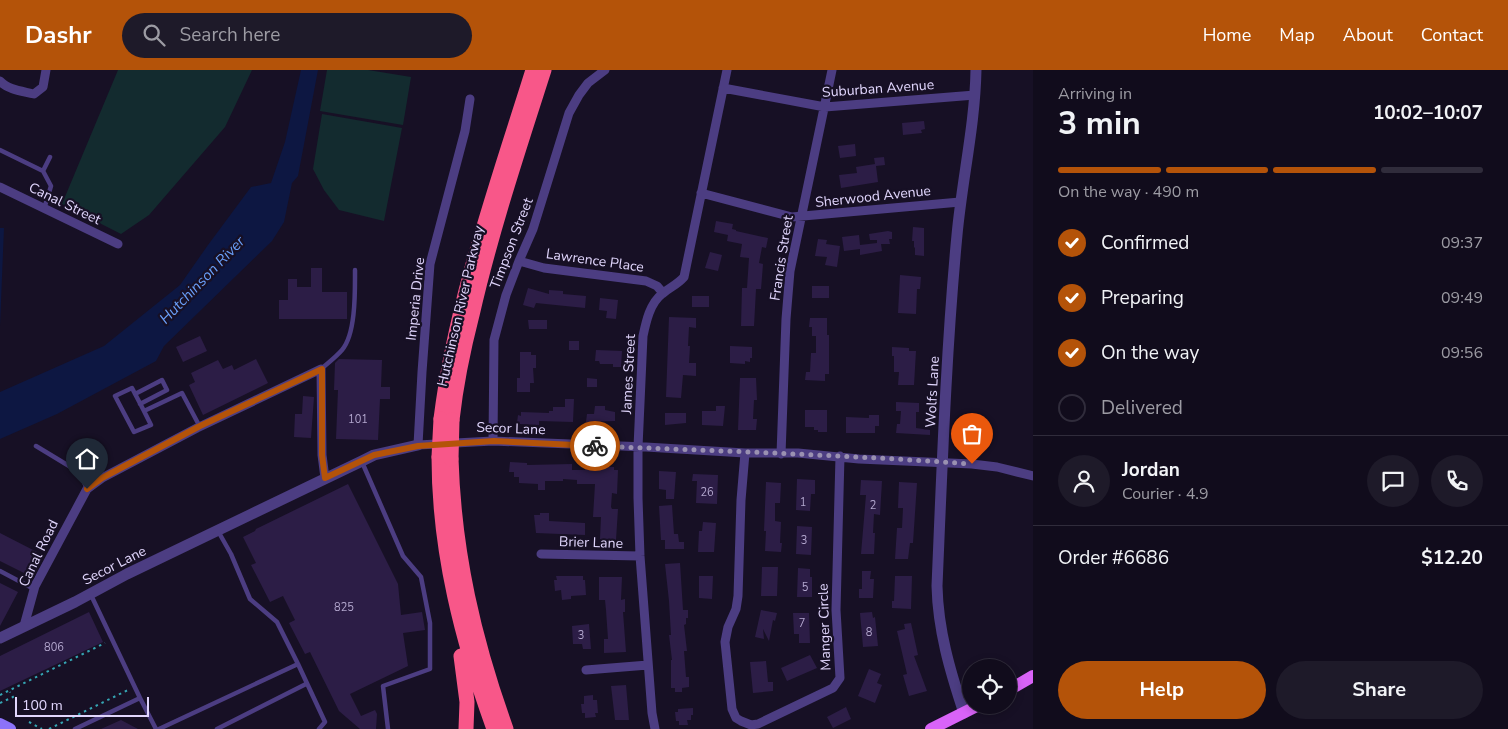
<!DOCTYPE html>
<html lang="en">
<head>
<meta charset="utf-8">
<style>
	:root { --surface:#110c1c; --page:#1e1a29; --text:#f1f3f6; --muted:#9c9ba3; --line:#302c3b; --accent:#b45309 }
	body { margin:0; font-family:"Nunito Sans",sans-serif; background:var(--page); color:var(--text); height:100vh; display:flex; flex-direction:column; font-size:19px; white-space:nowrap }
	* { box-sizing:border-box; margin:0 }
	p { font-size:16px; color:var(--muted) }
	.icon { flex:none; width:28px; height:28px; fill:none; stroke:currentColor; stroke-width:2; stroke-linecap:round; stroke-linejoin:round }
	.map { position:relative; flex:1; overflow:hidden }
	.sheet { display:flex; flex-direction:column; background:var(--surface); width:475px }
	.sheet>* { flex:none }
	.fabs { position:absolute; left:962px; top:589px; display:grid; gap:10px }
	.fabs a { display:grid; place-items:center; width:55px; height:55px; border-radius:50%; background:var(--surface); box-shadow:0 2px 8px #0003,0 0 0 1px var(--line); font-size:25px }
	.scale { position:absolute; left:15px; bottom:12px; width:134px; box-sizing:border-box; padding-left:5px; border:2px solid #e1d6fd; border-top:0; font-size:14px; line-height:18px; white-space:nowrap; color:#e1d6fd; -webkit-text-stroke:4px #171025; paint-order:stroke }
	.pin { position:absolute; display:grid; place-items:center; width:42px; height:42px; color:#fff; margin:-51px -21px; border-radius:50% 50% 50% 0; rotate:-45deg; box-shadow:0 0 5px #0007 }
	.pin .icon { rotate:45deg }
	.courier { position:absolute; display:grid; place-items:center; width:50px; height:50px; margin:-25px; border:4px solid #b45309; border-radius:50%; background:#fff; color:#222; box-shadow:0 1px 6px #0007 }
	.head em { font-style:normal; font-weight:700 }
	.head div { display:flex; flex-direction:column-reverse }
	.head { display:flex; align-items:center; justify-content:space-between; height:85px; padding:0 25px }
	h1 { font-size:32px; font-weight:700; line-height:38px }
	.bar { display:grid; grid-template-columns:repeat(4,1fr); gap:8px 5px; align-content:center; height:60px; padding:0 25px }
	.bar i { height:6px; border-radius:4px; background:var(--line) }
	.bar .current { background:var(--accent) }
	.bar p { grid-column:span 4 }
	.line { display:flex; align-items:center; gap:12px; padding:0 25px; border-top:1px solid var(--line) }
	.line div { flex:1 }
	.round { display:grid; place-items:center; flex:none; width:52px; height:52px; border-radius:26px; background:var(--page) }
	ol { padding:0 25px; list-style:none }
	li { display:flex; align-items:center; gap:15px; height:55px }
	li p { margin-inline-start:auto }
	li .icon { padding:5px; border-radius:50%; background:var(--accent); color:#fff; stroke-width:4 }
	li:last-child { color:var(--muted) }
	li i { width:28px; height:28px; border:2px solid var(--line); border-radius:50% }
	.primary-button { display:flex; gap:10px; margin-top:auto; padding:10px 25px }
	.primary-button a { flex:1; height:58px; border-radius:30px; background:var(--accent); color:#fff; font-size:20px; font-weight:700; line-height:58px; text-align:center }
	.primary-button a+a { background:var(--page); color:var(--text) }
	header { display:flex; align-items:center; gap:30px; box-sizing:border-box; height:70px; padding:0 25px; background:var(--accent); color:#fff }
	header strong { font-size:24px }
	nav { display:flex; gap:28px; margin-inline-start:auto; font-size:18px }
	.search { width:350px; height:45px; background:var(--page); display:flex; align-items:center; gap:12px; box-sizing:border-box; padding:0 18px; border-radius:28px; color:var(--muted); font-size:19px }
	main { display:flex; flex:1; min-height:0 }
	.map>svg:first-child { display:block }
</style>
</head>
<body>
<header>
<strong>Dashr</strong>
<div class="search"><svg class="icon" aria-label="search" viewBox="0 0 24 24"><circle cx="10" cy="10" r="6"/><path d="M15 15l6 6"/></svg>Search here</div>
<nav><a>Home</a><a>Map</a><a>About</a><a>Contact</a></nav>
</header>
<main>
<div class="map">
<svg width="1033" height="659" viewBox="0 0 1033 659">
	<rect width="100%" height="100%" fill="#171025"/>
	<path fill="#132b2f" d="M118 0H252L225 57 149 145 121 164 62 134Z
		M327 0H368L411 7 403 55 320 41Z
		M322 44 402 58 384 151 339 140 324 120 313 99Z"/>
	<path fill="#0d1742" d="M301 0H318L298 106 292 113 284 152 272 171 164 276 156 291 57 344 0 369V322L104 276 180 215 208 175 251 117 271 113 285 72Z
		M0 158H4L0 256Z"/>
	<path fill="#2c1d46" d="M924 51 925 59 921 60 922 63 903 65 902 53Z
		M855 74 856 86 840 88 838 76Z
		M884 87 885 95 876 96 878 112 841 118 839 105 857 103 856 97 875 94 874 88Z
		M716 151 733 154 732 159 736 160V161L768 168 766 178 762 177 759 193 763 194 762 207 761 219H756L754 256H741L742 218H747L749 188 740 187 742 174 727 171 728 165 714 162Z
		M913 157 924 158V186L915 185V178L914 177V171H912Z
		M888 161 892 162V169H889L890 174H881L882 181 860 185V179L844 181 842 167 859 165 860 175 877 173V170H870L869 164Z
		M818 169 827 170 826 174 840 176 837 197 825 195 827 187 815 186Z
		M710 182 722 185 718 201 705 198Z
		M311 198H322V222H347V249H279V230H288V209H297V217H311Z
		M900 205 921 207 920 219H917L916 244 898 243Z
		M812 216H829V228H812Z
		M528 218 549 224V220L563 221V224L586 226 585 238 536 233 534 238 523 235Z
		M692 226H709V237H692Z
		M600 228 618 230 616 249 606 248 607 241 599 240Z
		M669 247 696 248V258L689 257 688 276H690L689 293H696V306L683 305 681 328 666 327Z
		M810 248H827V265H829V304H825V311L805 310 806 302H810L811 283H816V266H812V257H809Z
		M528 250H547V259H529Z
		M200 266 207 281 183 292 176 277Z
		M569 271H579V280H569Z
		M730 276 752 277V288H750V292L745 291V294L730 293Z
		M892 277 909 278V281H916L914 315H898L899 302H894V286H892Z
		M596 280 622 281 621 297H613V294H600L599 291H595Z
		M520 282H531V285H536V298H533L534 313H530V322H517V308H520Z
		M256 289 268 313 203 345 189 315 195 312 191 303 218 290 223 299 232 295 234 300Z
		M339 289 382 290 381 317H390V329H380L378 370 336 369 338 320H334L335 293Z
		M587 308 597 309V317H587Z
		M740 308H756L757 330H754L753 349H757L756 360H738Z
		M303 326 314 327 311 368 294 367 295 344H302Z
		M565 329H574L573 352 539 351V355L520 354V353H517L518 345 521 346V342L549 343V341H553V337H565Z
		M896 332 919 333V342H916V358L930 360V365L896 363 897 354H900L901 341H896Z
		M595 336H605V340L615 342V351L586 352 587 344H594Z
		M716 336H725L723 356 702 355V341H716Z
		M805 340H827V362H818V360H814V357H805Z
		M665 343H686V353L665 355Z
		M869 345H879V356H875V363H846V347L869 348Z
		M510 392 527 393V395L572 394V400H585V396L614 397V400H618L617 424 612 423 611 437 612 439H618L616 470 600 469 601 447H593L595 414H577V410L563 409V411H545V420H538V414L519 413V407H514V402H509Z
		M659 401 676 402 674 429H666V420L659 419Z
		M693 404 718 405 717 434 696 433 697 411H692Z
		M797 409 815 410V424H811L810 441 796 440Z
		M861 410 882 411 880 445 874 444 873 463H875L874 484H861L866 425H860Z
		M766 412 781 413 780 433H775V451L781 452 780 473H782L781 482 765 481 766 461H764Z
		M899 412 917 413 913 473H910L908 489H895L897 458H902L903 438H898Z
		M348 414 398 514 401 545 422 542 425 560 403 563 408 596 350 624 361 646 375 640 377 644 376 659H360L339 641 310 582 305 584 289 553 295 550 283 526 270 532 251 495 256 493 243 467 255 461 256 459Z
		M672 435 674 464H678L679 472H684V479H665V470H661L659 436Z
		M540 443H549V451L585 453V465L536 463 534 445H540Z
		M703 452 716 453 714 482H698L699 461H702Z
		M797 456 812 457 811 485 796 484Z
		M0 463 37 482 26 504 0 491Z
		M680 493 683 540H688V548H686V554L684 555 687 581H684L686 607H689V617L682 618V622H675V618H671V590H672L669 565H671L669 531 665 494Z
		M762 497H778L777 526H761Z
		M798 498 810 499V507H812V527H797Z
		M862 501H871L870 509H874L873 528H859V519H862Z
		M556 506H583V510H585L586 525 571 526V529L562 530 561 520 555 521 554 510H557Z
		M699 506H713L712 529 699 528Z
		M895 506H912L911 539 892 538V531H894Z
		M599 507H622L621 530 625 529V542H623L626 582 604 583V569H608L606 540 605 530H599Z
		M0 513 18 522 0 556Z
		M761 540 777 543 775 551 773 550 769 571 763 559 764 569 755 567Z
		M89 542 103 572 0 621V586Z
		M872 542 873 548 875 547 878 576 863 577 860 543Z
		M793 543H809L810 573H799V564H794Z
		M911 553 918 585 914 586 927 621 909 626 903 605 907 604 897 561 905 559 904 554Z
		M589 554 591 579H583L582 574H573L572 556Z
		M810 585 817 598 787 611 781 598Z
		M766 591 768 612H773V621L753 623 750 592Z
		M869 599 881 604 877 613 882 615 875 633 858 626Z
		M626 615 629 650H615L611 616Z
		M593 625V630H597L598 643H595L596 647 585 648V643H582L581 634H584V626Z
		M846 637 851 649 833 658 827 647Z
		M693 638V645H691V650H687L688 655H679V651H676L675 642H678V639Z
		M121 650 138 659H101Z"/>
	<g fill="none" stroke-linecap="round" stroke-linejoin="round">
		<path stroke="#35a5b3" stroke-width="2" stroke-dasharray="2.5 4" stroke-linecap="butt" d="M0 625 105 573
			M0 633 13 627 10 622
			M29 652 42 659
			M49 659 128 620"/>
		<path stroke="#4c3d82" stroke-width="4.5" d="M0 80 43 101 50 87
			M43 101 51 116 44 139
			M321 299C328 293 336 287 342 280 356 264 355 221 355 200
			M135 324 162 310 167 320 140 334
			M144 341 132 318 115 326 134 362 151 355 144 341 182 323 200 357
			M36 376 74 399 81 405 87 419
			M362 392 403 486 421 507 430 553V599L383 616 388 659
			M0 501 34 519
			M298 594 325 652 319 659
			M140 628 156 659
			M75 659 140 628 91 525
			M159 659 298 594 277 552 250 529 231 484 218 461
			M217 659 306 614"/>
		<path stroke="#4c3d82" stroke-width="9" d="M0 11C8 20 22 21 34 24L43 17 46 0
			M723 18 825 37 975 25
			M470 29 465 61 430 194 422 302 418 375 493 371 646 377 745 383H798L859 389 972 394 997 397 1033 406
			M0 117 118 174
			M701 123 792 147 960 132
			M519 191 544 198 646 211 657 216 663 223
			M493 371 494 270 506 225 519 191 533 159 569 43 579 25 588 13 605 0
			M745 383 741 430 738 526 736 539 728 557 725 572 732 639 736 648 741 651 751 655 758 654 833 618 840 608 836 540 840 386
			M781 384 786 249 790 201 832 0
			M541 484 640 486
			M24 556 35 516 87 419 102 408 197 358 321 299 322 385 325 408
			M586 600 648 595
			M655 659 652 643 640 486 638 428V377L643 266C646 252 650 233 662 224 670 217 677 215 684 207L727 0"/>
		<path stroke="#4c3d82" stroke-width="11" d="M0 568 75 532 127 504 362 391 374 385 418 375
			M964 643C950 601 938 560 937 516 942 399 946 281 957 165 962 110 975 55 976 0"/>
		<path stroke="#8c72f9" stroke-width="12" d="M0 654 10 659"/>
		<path stroke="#d963f8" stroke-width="12" d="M1009 620 1033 606
			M931 659 979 635"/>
		<path stroke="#f85789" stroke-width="15" d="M441 349C456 229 497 115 533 0
			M452 350C456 314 463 280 472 245 491 162 518 81 544 0
			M439 387C439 481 462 571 494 659
			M451 389C454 484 474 570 506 659
			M461 586 467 632 466 659"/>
		<path stroke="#f85789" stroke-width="15" d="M439 387 441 349
			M451 389 452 350"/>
	</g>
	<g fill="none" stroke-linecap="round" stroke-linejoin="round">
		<path stroke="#9a91b1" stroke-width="5" stroke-dasharray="0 9" d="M595 376C721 381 847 385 972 394"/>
		<path stroke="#b45309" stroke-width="6" d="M87 419 102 408 200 356 322 299V385L325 408 374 385 418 376 494 371 595 376"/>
	</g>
	<g text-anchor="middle" stroke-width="4.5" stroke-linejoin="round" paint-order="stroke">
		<g font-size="11" fill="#b4a8cf">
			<text x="358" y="353">101</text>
			<text x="707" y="426">26</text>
			<text x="803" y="436">1</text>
			<text x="873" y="439">2</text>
			<text x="804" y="474">3</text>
			<text x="805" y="521">5</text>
			<text x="344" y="541">825</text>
			<text x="802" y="557">7</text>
			<text x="869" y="566">8</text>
			<text x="581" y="569">3</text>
			<text x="54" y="581">806</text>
		</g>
		<g font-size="14" fill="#e1d6fd" stroke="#171025">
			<text transform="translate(878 18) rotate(-4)" y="5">Suburban Avenue</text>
			<text transform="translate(873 126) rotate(-6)" y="5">Sherwood Avenue</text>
			<text transform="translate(65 133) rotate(26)" y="5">Canal Street</text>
			<text transform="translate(511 173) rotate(-69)" y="5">Timpson Street</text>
			<text transform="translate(781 188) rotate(-81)" y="5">Francis Street</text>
			<text transform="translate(595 190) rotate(8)" y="5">Lawrence Place</text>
			<text transform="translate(415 229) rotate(-84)" y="5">Imperia Drive</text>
			<text transform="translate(460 236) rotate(-77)" y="5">Hutchinson River Parkway</text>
			<text transform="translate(628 304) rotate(-87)" y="5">James Street</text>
			<text transform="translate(932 322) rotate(-87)" y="5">Wolfs Lane</text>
			<text transform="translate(511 358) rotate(2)" y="5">Secor Lane</text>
			<text transform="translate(591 472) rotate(2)" y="5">Brier Lane</text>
			<text transform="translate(38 483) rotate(-64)" y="5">Canal Road</text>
			<text transform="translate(114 495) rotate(-27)" y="5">Secor Lane</text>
			<text transform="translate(824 557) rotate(-92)" y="5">Manger Circle</text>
		</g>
		<g font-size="15" font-style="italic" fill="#699ef8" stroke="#171025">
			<text transform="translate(202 210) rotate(-46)" y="5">Hutchinson River</text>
		</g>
	</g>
</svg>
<div class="fabs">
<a><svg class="icon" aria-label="locate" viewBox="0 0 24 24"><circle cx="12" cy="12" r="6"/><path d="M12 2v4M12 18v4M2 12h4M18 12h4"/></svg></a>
</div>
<div class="scale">100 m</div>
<div class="pin" style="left:972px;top:394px;background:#ea580c"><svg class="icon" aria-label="bag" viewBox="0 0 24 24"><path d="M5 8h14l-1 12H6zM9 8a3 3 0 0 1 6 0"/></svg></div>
<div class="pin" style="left:87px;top:419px;background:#1f2937"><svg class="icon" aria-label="home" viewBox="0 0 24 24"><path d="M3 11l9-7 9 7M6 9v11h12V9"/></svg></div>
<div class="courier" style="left:595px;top:376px"><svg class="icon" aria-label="bike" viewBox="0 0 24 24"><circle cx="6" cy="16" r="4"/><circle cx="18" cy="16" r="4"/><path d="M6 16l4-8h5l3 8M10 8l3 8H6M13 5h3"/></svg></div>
</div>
<section class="sheet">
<div class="head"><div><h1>3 min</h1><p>Arriving in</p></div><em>10:02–10:07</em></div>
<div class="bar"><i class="current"></i><i class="current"></i><i class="current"></i><i></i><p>On the way · 490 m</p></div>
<ol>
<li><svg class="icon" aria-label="check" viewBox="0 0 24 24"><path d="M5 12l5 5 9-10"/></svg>Confirmed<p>09:37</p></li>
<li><svg class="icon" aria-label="check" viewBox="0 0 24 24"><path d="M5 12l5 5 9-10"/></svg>Preparing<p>09:49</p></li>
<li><svg class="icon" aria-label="check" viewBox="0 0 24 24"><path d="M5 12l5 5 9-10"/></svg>On the way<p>09:56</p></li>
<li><i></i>Delivered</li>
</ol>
<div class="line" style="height:90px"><a class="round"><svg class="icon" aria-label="person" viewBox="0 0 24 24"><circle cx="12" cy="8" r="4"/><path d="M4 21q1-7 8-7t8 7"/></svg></a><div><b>Jordan</b><p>Courier · 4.9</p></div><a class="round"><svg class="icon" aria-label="chat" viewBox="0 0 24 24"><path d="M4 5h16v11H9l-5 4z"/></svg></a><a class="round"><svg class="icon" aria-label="phone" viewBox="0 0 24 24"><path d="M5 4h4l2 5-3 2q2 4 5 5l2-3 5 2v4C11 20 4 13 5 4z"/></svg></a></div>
<div class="line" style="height:65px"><div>Order #6686</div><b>$12.20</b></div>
<div class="primary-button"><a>Help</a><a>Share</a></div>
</section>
</main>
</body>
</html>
